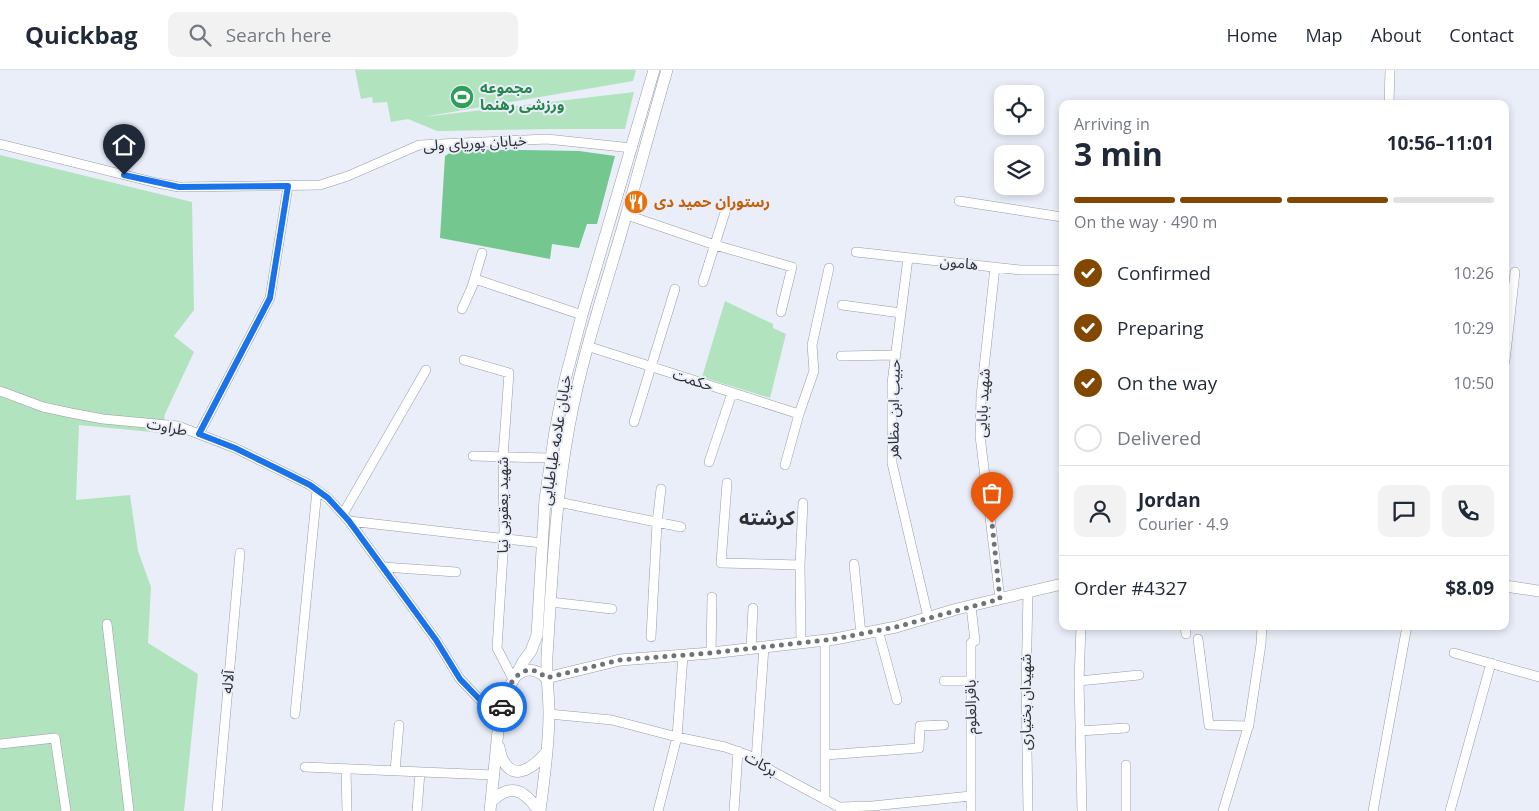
<!DOCTYPE html>
<html lang="en">
<head>
<meta charset="utf-8">
<style>
	:root { --surface:#fff; --page:#f2f2f3; --text:#1f2937; --muted:#747a83; --line:#e0e1e3; --accent:#834800 }
	body { margin:0; font-family:"Open Sans","Noto Sans Arabic",sans-serif; background:var(--page); color:var(--text); height:100vh; display:flex; flex-direction:column; font-size:19px; white-space:nowrap }
	* { box-sizing:border-box; margin:0 }
	p { font-size:16px; color:var(--muted) }
	.icon { flex:none; width:28px; height:28px; fill:none; stroke:currentColor; stroke-width:2; stroke-linecap:round; stroke-linejoin:round }
	.map { position:relative; flex:1; overflow:hidden }
	.sheet { position:absolute; left:1059px; top:30px; width:450px; height:530px; display:flex; flex-direction:column; background:var(--surface); border-radius:10px; box-shadow:0 2px 8px #0003 }
	.sheet>* { flex:none }
	.fabs { position:absolute; left:994px; top:15px; display:grid; gap:10px }
	.fabs a { display:grid; place-items:center; width:50px; height:50px; border-radius:10px; background:var(--surface); box-shadow:0 2px 8px #0003; font-size:25px }
	.pin { position:absolute; display:grid; place-items:center; width:42px; height:42px; color:#fff; margin:-51px -21px; border-radius:50% 50% 50% 0; rotate:-45deg; box-shadow:0 0 5px #0007 }
	.pin .icon { rotate:45deg }
	.courier { position:absolute; display:grid; place-items:center; width:50px; height:50px; margin:-25px; border:4px solid #1a73e8; border-radius:50%; background:#fff; color:#222; box-shadow:0 1px 6px #0007 }
	.overview em { font-style:normal; font-weight:700 }
	.overview div { display:flex; flex-direction:column-reverse }
	.overview { display:flex; align-items:center; justify-content:space-between; height:85px; padding:0 15px }
	h1 { font-size:32px; font-weight:700; line-height:38px }
	.bar { display:grid; grid-template-columns:repeat(4,1fr); gap:8px 5px; align-content:center; height:60px; padding:0 15px }
	.bar i { height:6px; border-radius:4px; background:var(--line) }
	.bar .current { background:var(--accent) }
	.bar p { grid-column:span 4 }
	.line { display:flex; align-items:center; gap:12px; padding:0 15px; border-top:1px solid var(--line) }
	.line div { flex:1 }
	.round { display:grid; place-items:center; flex:none; width:52px; height:52px; border-radius:10px; background:var(--page) }
	ol { padding:0 15px; list-style:none }
	li { display:flex; align-items:center; gap:15px; height:55px }
	li p { margin-inline-start:auto }
	li .icon { padding:5px; border-radius:50%; background:var(--accent); color:#fff; stroke-width:4 }
	li:last-child { color:var(--muted) }
	li i { width:28px; height:28px; border:2px solid var(--line); border-radius:50% }
	header { display:flex; align-items:center; gap:30px; box-sizing:border-box; height:70px; padding:0 25px; background:var(--surface); border-bottom:1px solid var(--line) }
	header strong { font-size:24px }
	nav { display:flex; gap:28px; margin-inline-start:auto; font-size:18px }
	.search { width:350px; height:45px; background:var(--page); display:flex; align-items:center; gap:12px; box-sizing:border-box; padding:0 18px; border-radius:10px; color:var(--muted); font-size:19px }
	.map>svg:first-child { display:block }
</style>
</head>
<body>
<header>
<strong>Quickbag</strong>
<div class="search"><svg class="icon" aria-label="search" viewBox="0 0 24 24"><circle cx="10" cy="10" r="6"/><path d="M15 15l6 6"/></svg>Search here</div>
<nav><a>Home</a><a>Map</a><a>About</a><a>Contact</a></nav>
</header>
<div class="map">
<svg width="1539" height="741" viewBox="0 0 1539 741">
	<rect width="100%" height="100%" fill="#eaeef9"/>
	<path fill="#b2e3bf" d="M355 0H636L633 11 423 47 634 22 625 59H552L437 61 408 49 391 52 387 32 373 33 372 27 361 29Z
		M0 85 192 132 194 240 174 266 194 282 165 344 162 363 79 355 76 430 130 425 138 481 151 517 148 573 198 604 184 741H0Z
		M725 231 773 254V258L786 264 770 328 702 307Z"/>
	<path fill="#74c78e" d="M456 79 579 81 615 86 597 154H587L579 178 552 174 550 189 440 168 445 86Z"/>
	<g fill="none" stroke-linecap="round" stroke-linejoin="round">
		<g stroke="#989ca6" stroke-width="10">
			<path id="minor" d="M1389 34 1390 0
				M0 74 157 113 179 117 320 115 348 106 419 75 547 69 632 78
				M959 131 1062 147
				M627 145 715 175 792 197 781 242
				M856 182 1020 200H1062
				M908 188 892 313V393L928 547
				M995 197 981 326 980 366 1000 529
				M475 209 582 245
				M703 212 728 133
				M842 235 901 243
				M462 239 472 217 482 183
				M587 276 799 344
				M841 286 895 285
				M464 290 509 303 503 387 504 468 497 578 513 609
				M1505 291 1515 202
				M0 321 43 337 71 343 103 349 178 356 235 378 310 415 328 428 349 451 436 570 460 609 484 634 500 646
				M634 352 675 219
				M199 364 270 228 288 116
				M473 386 550 388
				M709 392 732 323
				M785 395 799 344 814 301 812 275 829 198
				M727 413 721 493 800 495
				M558 432 681 457
				M343 444 426 300
				M349 451 542 473
				M854 494 861 564
				M383 497 456 502
				M1028 522 1026 618 1028 741
				M551 532 612 539
				M971 536 975 571 971 573V741
				M107 554 129 741
				M1081 556 1079 611 1082 741
				M1185 556 1186 564
				M878 560 897 630
				M651 567 657 453 661 419
				M1198 569 1209 655 1249 656
				M825 570V730
				M801 573 800 495 803 433
				M751 578 753 538
				M711 583 712 527
				M1454 583 1539 607
				M944 611H970
				M1079 611 1139 605
				M295 644 317 420
				M549 644 612 650 677 667 725 677 750 686 772 701 839 737 872 736 971 726
				M1080 661 1125 658
				M0 674 55 668 66 741
				M825 685 919 678 920 656 944 655
				M756 690 764 577
				M305 697 493 705
				M346 699 347 741
				M395 701 399 655
				M217 741 240 483
				M417 741 420 702
				M658 741 677 667 683 586
				M734 741 738 681
				M1126 741V695
				M1223 741 1249 654 1261 574 1262 556
				M1373 741 1407 556
				M1450 741 1491 593"/>
		</g>
		<g stroke="#989ca6" stroke-width="12">
			<path id="tertiary" d="M1505 516 1539 521
				M514 608C524 597 536 598 546 608L620 590 711 583 835 569 896 557 957 539 1062 514
				M499 677C500 682 501 688 504 692 516 713 536 694 546 683
				M491 732C511 712 524 720 539 741
				M490 741 498 661 504 627 523 592 531 581 537 565 545 429 555 361 565 310 582 245 654 0
				M540 741C544 709 549 677 549 644 549 625 546 606 547 586 552 509 555 432 569 357 582 285 606 216 626 146 640 97 653 48 667 0"/>
		</g>
		<use href="#minor" stroke="#fff" stroke-width="9"/>
		<use href="#tertiary" stroke="#fff" stroke-width="11"/>
	</g>
	<g fill="none" stroke-linecap="round" stroke-linejoin="round">
		<path stroke="#6f7278" stroke-width="5" stroke-dasharray="0 9" d="M502 637C506 615 523 586 546 608L620 590 711 583 835 569 896 557 1000 529 992 453"/>
		<path stroke="#1a73e8" stroke-width="6" d="M124 105 179 117 288 116 270 228 199 364 235 378 280 400 310 415 328 428 349 451 436 570 460 609 484 634 500 646 502 637"/>
	</g>
	<defs>
		<g id="stadium-disc" transform="scale(1.25)"><circle r="9.5" fill="#2e9e5b" stroke="#eaeef9"/><path d="M0-5a6.5 5 0 1 0 0 10a6.5 5 0 1 0 0-10ZM-3.5-1.8h7v3.6h-7Z" fill="#fff"/></g>
		<g id="restaurant-disc" transform="scale(1.25)"><circle r="9.5" fill="#e8710a" stroke="#eaeef9"/><path d="M-5-6h1v4h1v-4h1v4h1v-4h1v5L-1.5 .5V6h-2V.5L-5-1ZM5-6V6H3V1.5H1.5Q1.5-4 5-6Z" fill="#fff"/></g>
	</defs>
	<g fill-rule="evenodd">
		<use href="#stadium-disc" x="462" y="27"/>
		<use href="#restaurant-disc" x="636" y="132"/>
	</g>
	<g text-anchor="middle" stroke-width="4" stroke-linejoin="round" paint-order="stroke">
		<g font-size="15" font-weight="bold" fill="#27864d" stroke="#eaeef9" text-anchor="start">
			<text x="480" y="23">مجموعه<tspan x="480" dy="17">ورزشی رهنما</tspan></text>
		</g>
		<g font-size="15" fill="#2d2f33" stroke="#eaeef9">
			<text transform="translate(475 73) rotate(-3)" y="5">خیابان پوریای ولی</text>
			<text transform="translate(959 193) rotate(6)" y="5">هامون</text>
			<text transform="translate(693 310) rotate(18)" y="5">حکمت</text>
			<text transform="translate(983 333) rotate(-87)" y="5">شهید بابایی</text>
			<text transform="translate(894 339) rotate(-89)" y="5">حبیب ابن مظاهر</text>
			<text transform="translate(167 357) rotate(11)" y="5">طراوت</text>
			<text transform="translate(556 370) rotate(-81)" y="5">خیابان علامه طباطبایی</text>
			<text transform="translate(503 435) rotate(-90)" y="5">شهید یعقوبی نیا</text>
			<text transform="translate(228 612) rotate(-85)" y="5">آلاله</text>
			<text transform="translate(1026 632) rotate(-90)" y="5">شهیدان بختیاری</text>
			<text transform="translate(971 637) rotate(-91)" y="5">باقرالعلوم</text>
			<text transform="translate(761 694) rotate(30)" y="5">برکات</text>
		</g>
		<g font-size="15" font-weight="bold" fill="#c56008" stroke="#eaeef9" text-anchor="start">
			<text x="654" y="137">رستوران حمید دی</text>
		</g>
		<g font-size="20" font-weight="bold" fill="#2d2f33" stroke="#eaeef9">
			<text x="767" y="455">کرشته</text>
		</g>
	</g>
</svg>
<div class="fabs">
<a><svg class="icon" aria-label="locate" viewBox="0 0 24 24"><circle cx="12" cy="12" r="6"/><path d="M12 2v4M12 18v4M2 12h4M18 12h4"/></svg></a>
<a><svg class="icon" aria-label="layers" viewBox="0 0 24 24"><path d="M12 4l9 5-9 5-9-5zM3 14l9 5 9-5"/></svg></a>
</div>
<div class="pin" style="left:992px;top:453px;background:#ea580c"><svg class="icon" aria-label="bag" viewBox="0 0 24 24"><path d="M5 8h14l-1 12H6zM9 8a3 3 0 0 1 6 0"/></svg></div>
<div class="pin" style="left:124px;top:105px;background:#1f2937"><svg class="icon" aria-label="home" viewBox="0 0 24 24"><path d="M3 11l9-7 9 7M6 9v11h12V9"/></svg></div>
<div class="courier" style="left:502px;top:637px"><svg class="icon" aria-label="car" viewBox="0 0 24 24"><path d="M5 17H2v-5l4-1 3-4h7l3 4 3 1v5h-3M9 17h6M6 11h13"/><circle cx="7" cy="17" r="2"/><circle cx="17" cy="17" r="2"/></svg></div>
<section class="sheet">
<div class="overview"><div><h1>3 min</h1><p>Arriving in</p></div><em>10:56–11:01</em></div>
<div class="bar"><i class="current"></i><i class="current"></i><i class="current"></i><i></i><p>On the way · 490 m</p></div>
<ol>
<li><svg class="icon" aria-label="check" viewBox="0 0 24 24"><path d="M5 12l5 5 9-10"/></svg>Confirmed<p>10:26</p></li>
<li><svg class="icon" aria-label="check" viewBox="0 0 24 24"><path d="M5 12l5 5 9-10"/></svg>Preparing<p>10:29</p></li>
<li><svg class="icon" aria-label="check" viewBox="0 0 24 24"><path d="M5 12l5 5 9-10"/></svg>On the way<p>10:50</p></li>
<li><i></i>Delivered</li>
</ol>
<div class="line" style="height:90px"><a class="round"><svg class="icon" aria-label="person" viewBox="0 0 24 24"><circle cx="12" cy="8" r="4"/><path d="M4 21q1-7 8-7t8 7"/></svg></a><div><b>Jordan</b><p>Courier · 4.9</p></div><a class="round"><svg class="icon" aria-label="chat" viewBox="0 0 24 24"><path d="M4 5h16v11H9l-5 4z"/></svg></a><a class="round"><svg class="icon" aria-label="phone" viewBox="0 0 24 24"><path d="M5 4h4l2 5-3 2q2 4 5 5l2-3 5 2v4C11 20 4 13 5 4z"/></svg></a></div>
<div class="line" style="height:65px"><div>Order #4327</div><b>$8.09</b></div>
</section>
</div>
</body>
</html>
